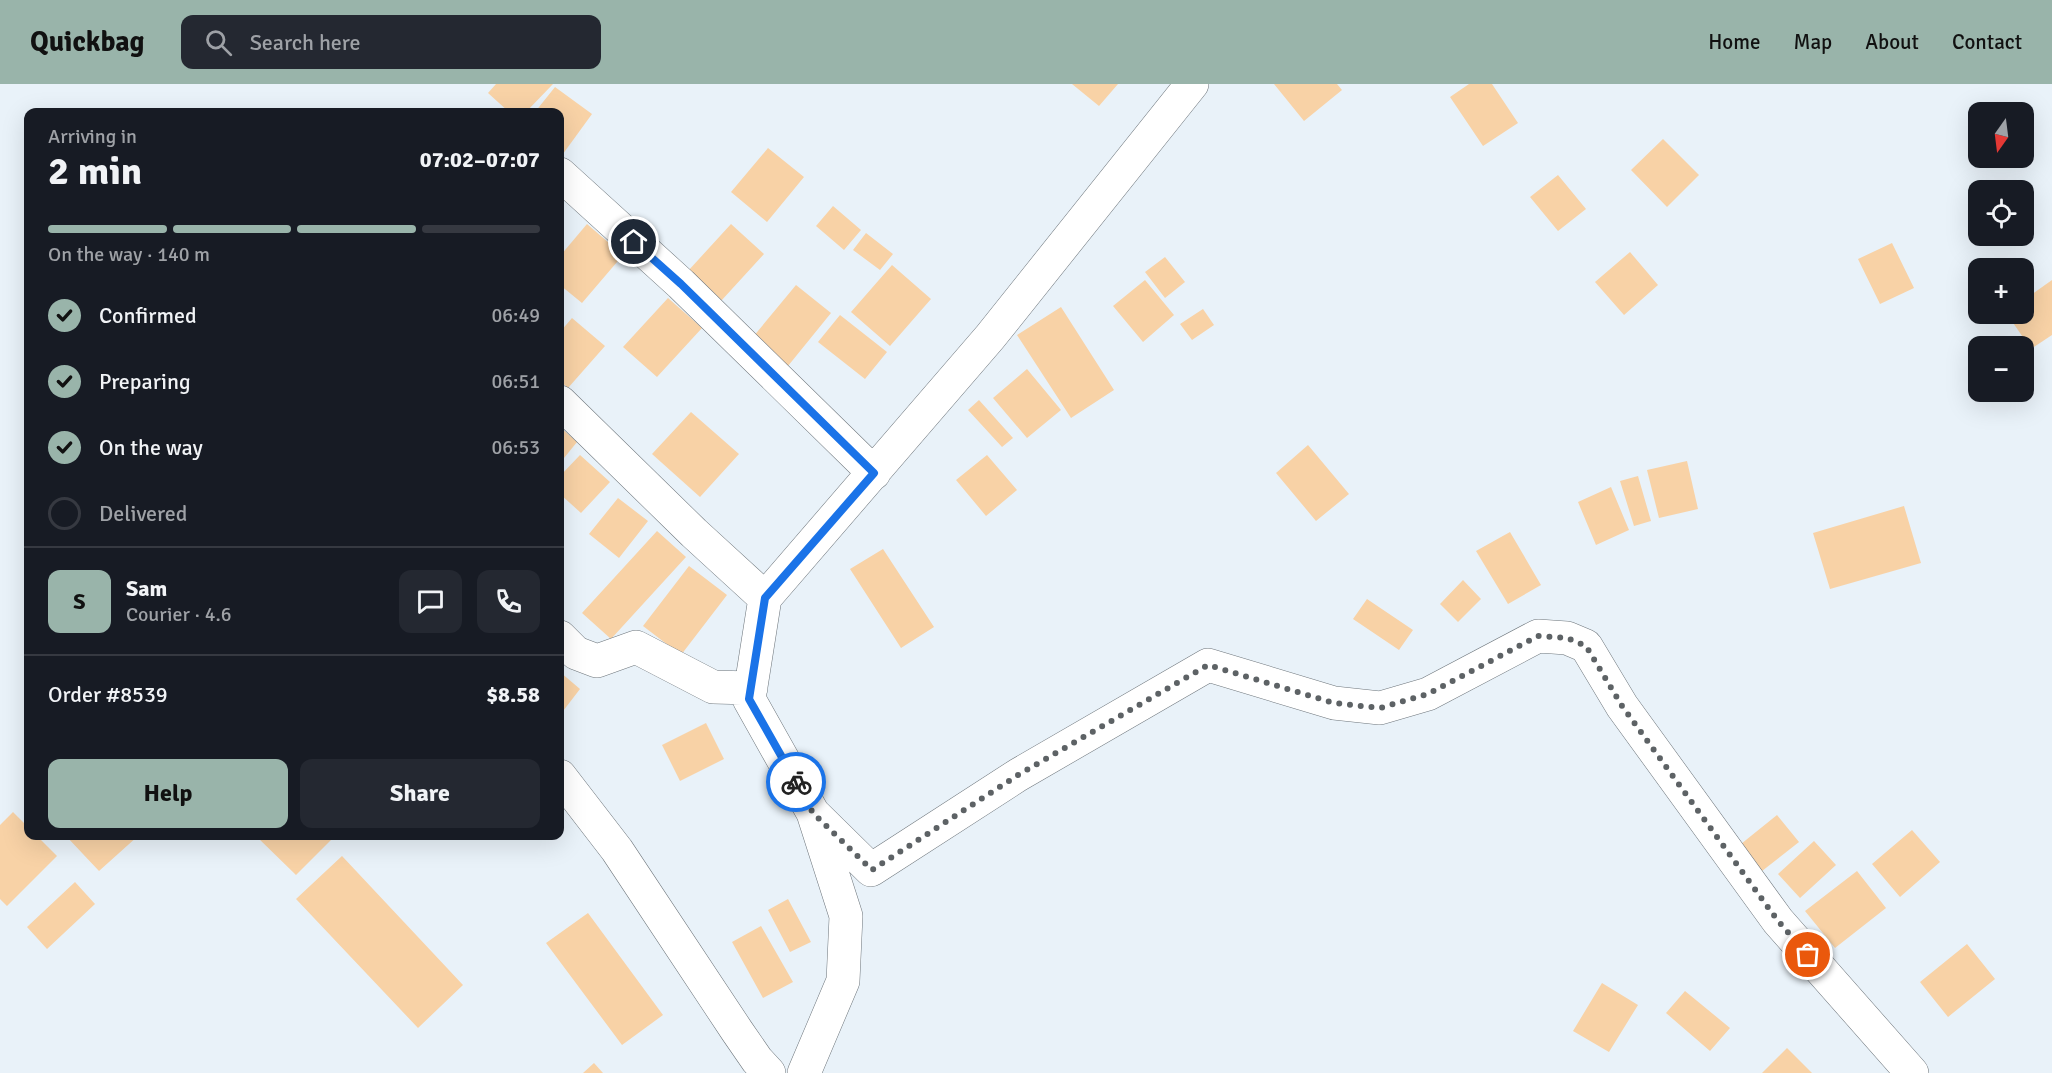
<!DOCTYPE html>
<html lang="en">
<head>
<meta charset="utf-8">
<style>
	:root { --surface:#171b24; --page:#242831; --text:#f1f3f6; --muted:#9ea1a6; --line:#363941; --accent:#99b4aa }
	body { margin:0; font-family:Signika,sans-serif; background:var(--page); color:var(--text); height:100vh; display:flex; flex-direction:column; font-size:22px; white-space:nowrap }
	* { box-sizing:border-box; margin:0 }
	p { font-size:20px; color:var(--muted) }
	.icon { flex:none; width:33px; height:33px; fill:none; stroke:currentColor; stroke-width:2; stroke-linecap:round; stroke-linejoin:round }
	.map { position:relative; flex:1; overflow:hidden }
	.panel { position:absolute; left:24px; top:24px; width:540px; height:732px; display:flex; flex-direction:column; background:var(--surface); border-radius:12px; box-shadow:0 6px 24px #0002 }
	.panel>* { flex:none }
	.needle { width:39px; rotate:194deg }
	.buttons { position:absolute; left:1968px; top:18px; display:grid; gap:12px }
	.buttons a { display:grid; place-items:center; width:66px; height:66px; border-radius:12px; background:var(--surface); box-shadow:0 6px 24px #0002; font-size:30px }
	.pin { position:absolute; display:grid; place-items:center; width:51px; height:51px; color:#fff; margin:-26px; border:3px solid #fff; border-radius:50%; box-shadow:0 2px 6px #0007 }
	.courier { position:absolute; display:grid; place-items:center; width:60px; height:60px; margin:-30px; border:4px solid #1a73e8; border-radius:50%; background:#fff; color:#222; box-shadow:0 2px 8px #0007 }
	.headline em { font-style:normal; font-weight:700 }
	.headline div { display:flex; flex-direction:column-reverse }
	.headline { display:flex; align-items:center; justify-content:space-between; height:102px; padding:0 24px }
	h1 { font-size:39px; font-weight:700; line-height:45px }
	.bar { display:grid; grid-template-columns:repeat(4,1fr); gap:9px 6px; align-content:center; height:72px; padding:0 24px }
	.bar i { height:8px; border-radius:4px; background:var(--line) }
	.bar .on { background:var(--accent) }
	.bar p { grid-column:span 4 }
	.line { display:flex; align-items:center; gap:15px; padding:0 24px; border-top:2px solid var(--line) }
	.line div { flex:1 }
	.round { display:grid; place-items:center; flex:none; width:63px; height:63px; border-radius:12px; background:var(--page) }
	ol { padding:0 24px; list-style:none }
	li { display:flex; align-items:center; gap:18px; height:66px }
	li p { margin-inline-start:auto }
	li .icon { padding:6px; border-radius:50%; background:var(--accent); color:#111; stroke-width:4 }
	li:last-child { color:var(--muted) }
	li i { width:33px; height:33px; border:3px solid var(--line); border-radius:50% }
	.cta { display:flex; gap:12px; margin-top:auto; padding:12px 24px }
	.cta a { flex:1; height:69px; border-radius:12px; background:var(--accent); color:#111; font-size:24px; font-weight:700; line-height:69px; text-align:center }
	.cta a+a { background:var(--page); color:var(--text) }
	header { display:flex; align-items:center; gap:36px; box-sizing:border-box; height:84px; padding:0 30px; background:var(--accent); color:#111 }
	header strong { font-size:28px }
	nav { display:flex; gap:33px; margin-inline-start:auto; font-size:21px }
	.search { width:420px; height:54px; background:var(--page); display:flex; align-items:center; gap:15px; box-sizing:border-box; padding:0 21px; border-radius:12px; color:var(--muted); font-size:22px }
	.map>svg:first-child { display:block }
</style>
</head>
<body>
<header>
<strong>Quickbag</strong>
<div class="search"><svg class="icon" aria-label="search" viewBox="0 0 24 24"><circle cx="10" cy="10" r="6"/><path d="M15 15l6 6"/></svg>Search here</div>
<nav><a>Home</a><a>Map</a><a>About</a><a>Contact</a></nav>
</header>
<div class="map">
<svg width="2052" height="989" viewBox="0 0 2052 989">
	<rect width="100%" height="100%" fill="#e9f2f9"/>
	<path fill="#f8d2a6" d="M496 0H553L526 28H509L488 9Z
		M1072 0H1118L1099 22Z
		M1274 0H1337L1342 6 1304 37Z
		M1469 0H1492L1518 39 1483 62 1450 13Z
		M555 3 592 30 560 74V28H535Z
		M1663 55 1699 91 1667 123 1631 86Z
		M768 64 804 93 767 138 731 108Z
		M1558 91 1586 125 1558 147 1530 113Z
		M833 122 861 146 844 166 816 142Z
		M587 140 623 171 582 219 560 201V172Z
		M731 140 764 170 721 217 688 187Z
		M866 149 893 170 880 186 853 166Z
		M1892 159 1914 204 1880 220 1858 175Z
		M1630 168 1658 201 1624 231 1595 198Z
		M1165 173 1185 198 1165 214 1145 188Z
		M892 181 931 215 890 262 851 228Z
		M1145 196 1174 231 1143 258 1113 222Z
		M2052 196V251L2031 265 2007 230H2024V216Z
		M796 201 831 229 788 282 753 253Z
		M668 214 702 244 657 293 623 263Z
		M1061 223 1114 306 1071 334 1017 251Z
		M1203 225 1214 241 1192 256 1180 240Z
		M840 231 887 268 865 295 818 258Z
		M572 234 605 262 568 304 560 297V248Z
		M1027 285 1061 326 1027 354 993 314Z
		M979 316 1013 354 1002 363 968 326Z
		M691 328 739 370 700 413 652 370Z
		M560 343 577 358 560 379Z
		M1308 361 1349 410 1316 437 1276 389Z
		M580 371 610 398 581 429 560 410V392Z
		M987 371 1017 406 986 432 956 396Z
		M1687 377 1698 425 1659 434 1647 386Z
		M1638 392 1651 437 1634 442 1620 397Z
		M1611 403 1629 446 1596 461 1578 418Z
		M618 414 648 437 619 474 589 450Z
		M1904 422 1921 479 1830 505 1813 449Z
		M657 447 686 473 611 555 582 529Z
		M1510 448 1541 501 1508 520 1476 467Z
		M883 465 934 543 901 564 850 485Z
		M689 482 727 511 681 571 643 542Z
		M1463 496 1481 515 1458 538 1440 520Z
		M1367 515 1413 546 1399 566 1353 535Z
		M560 588 580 605 560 631Z
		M706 639 724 675 680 697 662 661Z
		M13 728 28 743V752H37L57 772 7 822 0 815V741Z
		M1777 731 1799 758 1762 787 1741 760Z
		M1912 746 1940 778 1900 813 1872 780Z
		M66 752H138L99 787Z
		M256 752H331L333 754 296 791Z
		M1814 757 1836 781 1800 814 1778 790Z
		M342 772 463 901 418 944 296 815Z
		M1857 787 1886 824 1835 864 1805 827Z
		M75 798 95 820 47 865 27 843Z
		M788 815 811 858 790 868 768 826Z
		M588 829 663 931 622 961 546 859Z
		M761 842 793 898 763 914 732 858Z
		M1967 860 1995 895 1948 933 1920 898Z
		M1602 899 1638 921 1609 968 1573 947Z
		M1685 907 1730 944 1710 967 1666 929Z
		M1787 964 1812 989H1762Z
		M594 979 603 989H583Z"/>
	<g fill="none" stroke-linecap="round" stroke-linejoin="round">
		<g stroke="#6e767c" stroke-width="34">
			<path id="minor" d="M560 90 681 200 874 389
				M560 318 694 449 765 514
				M560 553 576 569 597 577 636 563 713 603 751 604
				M560 692 617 766 737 947 757 976 769 989
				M813 729 871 786 1018 691 1208 581 1334 619 1380 624 1428 610 1538 552 1567 554 1586 562 1622 622 1778 837 1912 989
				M804 989 843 897 846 832 813 729 749 615 765 514 990 253 1192 0"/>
		</g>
		<use href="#minor" stroke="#fff" stroke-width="33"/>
	</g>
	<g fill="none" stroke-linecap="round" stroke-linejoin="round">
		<path stroke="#5d6265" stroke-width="6" stroke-dasharray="0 10.8" d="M796 698 813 729 872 786 1018 691 1208 581 1334 619 1380 624 1428 610 1538 552 1567 554 1586 562 1622 622 1778 837 1808 871"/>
		<path stroke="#1a73e8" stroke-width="8" d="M634 158 681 200 874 389 765 514 749 615 796 698"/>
	</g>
</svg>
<div class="buttons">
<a><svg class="needle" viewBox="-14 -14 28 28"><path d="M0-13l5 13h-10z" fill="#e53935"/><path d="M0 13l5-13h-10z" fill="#9ea1a6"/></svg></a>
<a><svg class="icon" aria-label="locate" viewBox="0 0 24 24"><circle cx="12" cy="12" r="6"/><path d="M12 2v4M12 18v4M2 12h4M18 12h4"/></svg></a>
<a>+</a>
<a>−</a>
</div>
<div class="pin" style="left:1808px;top:871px;background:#ea580c"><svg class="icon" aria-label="bag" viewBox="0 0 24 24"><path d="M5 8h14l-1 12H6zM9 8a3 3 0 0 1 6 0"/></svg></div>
<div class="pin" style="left:634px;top:158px;background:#1f2937"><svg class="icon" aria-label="home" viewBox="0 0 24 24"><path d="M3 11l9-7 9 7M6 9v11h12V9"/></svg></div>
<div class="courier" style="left:796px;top:698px"><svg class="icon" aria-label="bike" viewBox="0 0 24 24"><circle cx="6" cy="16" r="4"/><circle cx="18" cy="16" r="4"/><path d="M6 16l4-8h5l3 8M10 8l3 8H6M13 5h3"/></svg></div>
<section class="panel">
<div class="headline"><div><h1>2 min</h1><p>Arriving in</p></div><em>07:02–07:07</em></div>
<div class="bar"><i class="on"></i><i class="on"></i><i class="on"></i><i></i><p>On the way · 140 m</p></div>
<ol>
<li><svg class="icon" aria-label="check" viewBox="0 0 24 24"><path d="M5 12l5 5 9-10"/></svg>Confirmed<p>06:49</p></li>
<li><svg class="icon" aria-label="check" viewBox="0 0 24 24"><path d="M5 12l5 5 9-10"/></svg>Preparing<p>06:51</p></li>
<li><svg class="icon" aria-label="check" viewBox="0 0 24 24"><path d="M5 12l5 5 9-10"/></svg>On the way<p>06:53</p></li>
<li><i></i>Delivered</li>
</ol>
<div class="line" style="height:108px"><b class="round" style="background:var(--accent);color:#111">S</b><div><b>Sam</b><p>Courier · 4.6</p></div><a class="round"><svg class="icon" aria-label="chat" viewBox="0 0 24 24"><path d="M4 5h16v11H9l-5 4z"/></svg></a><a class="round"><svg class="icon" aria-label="phone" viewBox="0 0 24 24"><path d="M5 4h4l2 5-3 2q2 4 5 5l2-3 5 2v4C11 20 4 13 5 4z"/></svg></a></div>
<div class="line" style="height:78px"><div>Order #8539</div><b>$8.58</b></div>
<div class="cta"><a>Help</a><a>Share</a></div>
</section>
</div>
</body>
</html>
